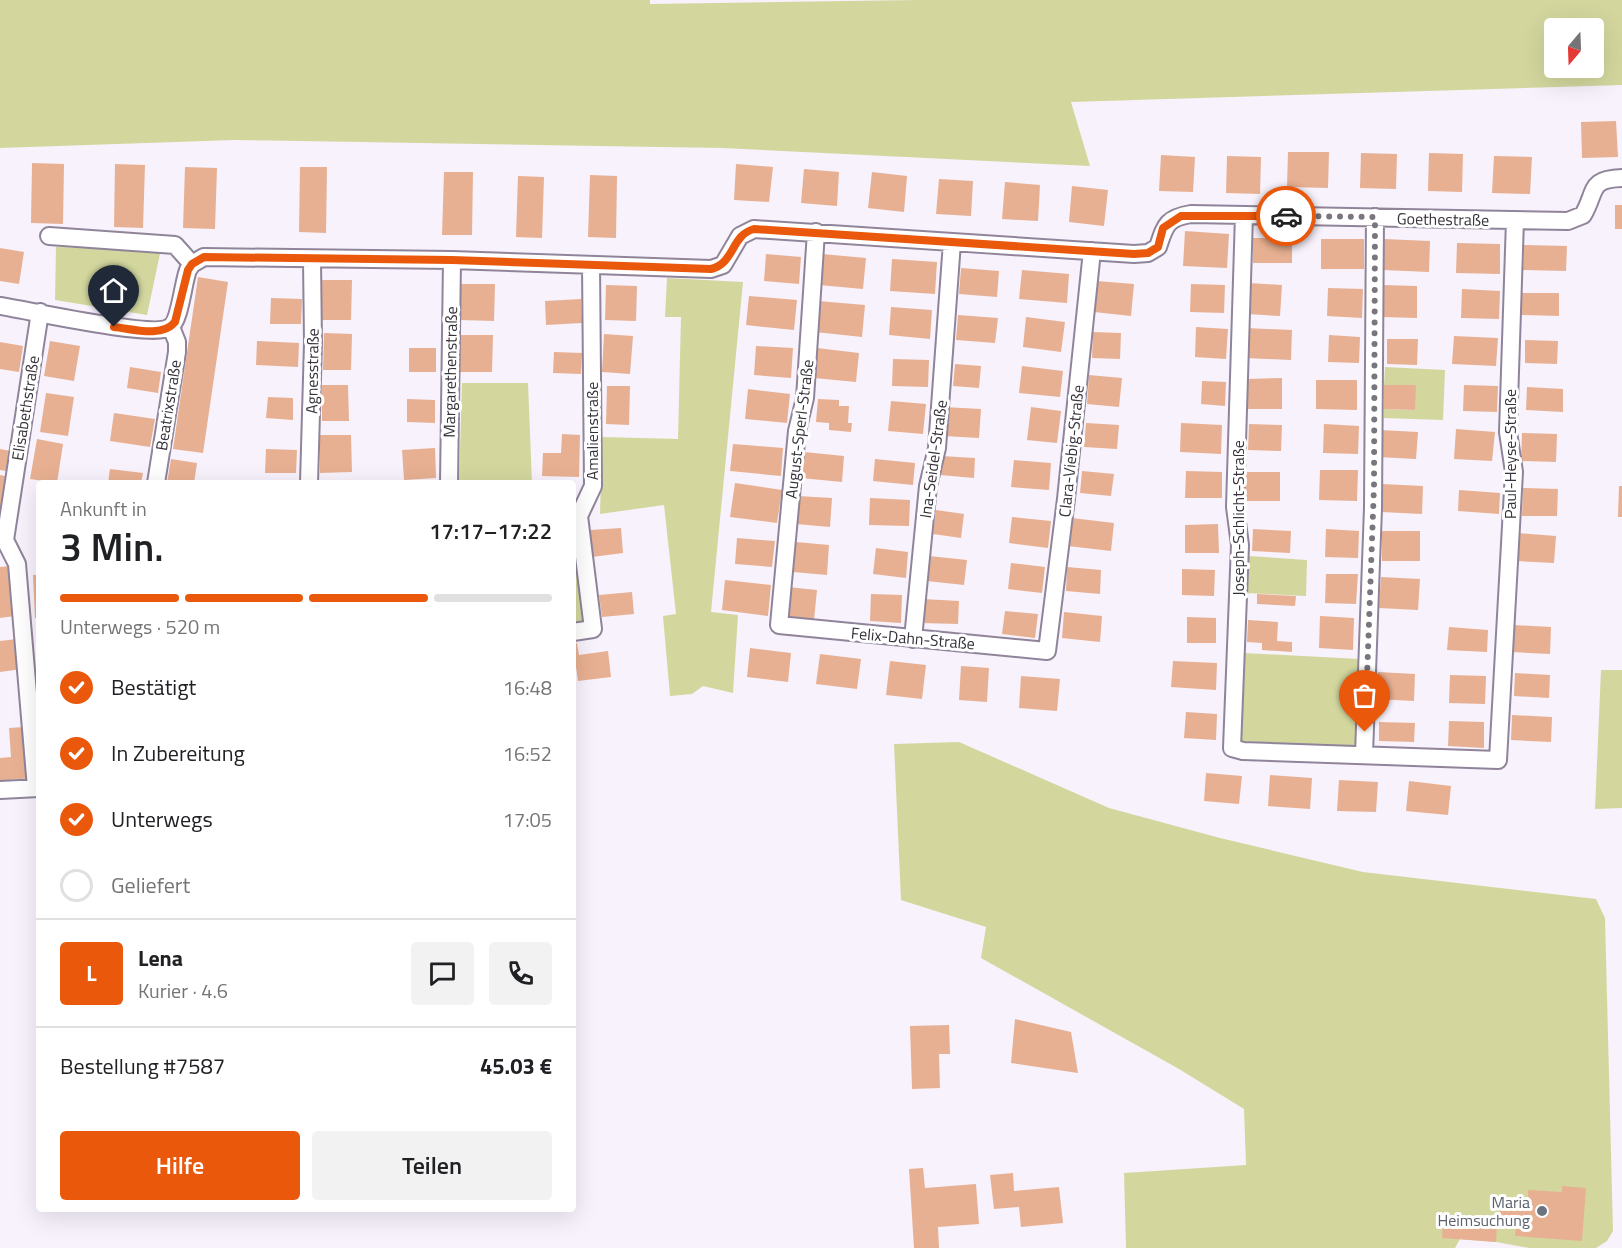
<!DOCTYPE html>
<html lang="de">
<head>
<meta charset="utf-8">
<style>
	:root { --surface:#fff; --page:#f2f2f2; --text:#202124; --muted:#757577; --line:#e0e0e0; --accent:#ea580c }
	body { margin:0; font-family:"Titillium Web",sans-serif; background:var(--page); color:var(--text); height:100vh; display:flex; flex-direction:column; font-size:22px; white-space:nowrap }
	* { box-sizing:border-box; margin:0 }
	p { font-size:20px; color:var(--muted) }
	.icon { flex:none; width:33px; height:33px; fill:none; stroke:currentColor; stroke-width:2; stroke-linecap:round; stroke-linejoin:round }
	.map { position:relative; flex:1; overflow:hidden }
	.drawer { position:absolute; left:36px; top:480px; width:540px; height:732px; display:flex; flex-direction:column; background:var(--surface); border-radius:6px; box-shadow:0 6px 24px #0002 }
	.drawer>* { flex:none }
	.needle { width:39px; rotate:199deg }
	.fabs { position:absolute; left:1544px; top:18px; display:grid; gap:12px }
	.fabs a { display:grid; place-items:center; width:60px; height:60px; border-radius:6px; background:var(--surface); box-shadow:0 6px 24px #0002; font-size:30px }
	.pin { position:absolute; display:grid; place-items:center; width:51px; height:51px; color:#fff; margin:-62px -26px; border-radius:50% 50% 50% 0; rotate:-45deg; box-shadow:0 0 6px #0007 }
	.pin .icon { rotate:45deg }
	.courier { position:absolute; display:grid; place-items:center; width:60px; height:60px; margin:-30px; border:4px solid #ea580c; border-radius:50%; background:#fff; color:#222; box-shadow:0 2px 8px #0007 }
	.summary em { font-style:normal; font-weight:600 }
	.summary div { display:flex; flex-direction:column-reverse }
	.summary { display:flex; align-items:center; justify-content:space-between; height:102px; padding:0 24px }
	h1 { font-size:39px; font-weight:600; line-height:45px }
	.bar { display:grid; grid-template-columns:repeat(4,1fr); gap:9px 6px; align-content:center; height:72px; padding:0 24px }
	.bar i { height:8px; border-radius:4px; background:var(--line) }
	.bar .current { background:var(--accent) }
	.bar p { grid-column:span 4 }
	.line { display:flex; align-items:center; gap:15px; padding:0 24px; border-top:2px solid var(--line) }
	.line div { flex:1 }
	.round { display:grid; place-items:center; flex:none; width:63px; height:63px; border-radius:6px; background:var(--page) }
	ol { padding:0 24px; list-style:none }
	li { display:flex; align-items:center; gap:18px; height:66px }
	li p { margin-inline-start:auto }
	li .icon { padding:6px; border-radius:50%; background:var(--accent); color:#fff; stroke-width:4 }
	li:last-child { color:var(--muted) }
	li i { width:33px; height:33px; border:3px solid var(--line); border-radius:50% }
	.primary-button { display:flex; gap:12px; margin-top:auto; padding:12px 24px }
	.primary-button a { flex:1; height:69px; border-radius:6px; background:var(--accent); color:#fff; font-size:24px; font-weight:600; line-height:69px; text-align:center }
	.primary-button a+a { background:var(--page); color:var(--text) }
	.map>svg:first-child { display:block }
</style>
</head>
<body>
<div class="map">
<svg width="1622" height="1248" viewBox="0 0 1622 1248">
	<rect width="100%" height="100%" fill="#f7f2fc"/>
	<path fill="#d3d79e" fill-rule="evenodd" d="M0 0H650V4L916 0H1622V85L1071 102 1090 166 722 148 234 140 0 148ZM1554 28H1593V68H1554Z
		M56 247 161 249 147 315 55 300Z
		M667 278 743 282 711 612 738 615 733 693 703 686 692 694 670 696 663 616 676 614 664 505 600 514 602 437 678 439 681 317H665Z
		M1385 367 1445 370 1443 420 1384 418V409L1415 410V385H1384Z
		M462 383H528L532 483H459Z
		M1249 556 1307 560 1306 596 1245 593Z
		M581 571 584 617 579 625 573 626V572Z
		M1244 653 1359 659 1356 744 1349 747 1241 741 1238 736Z
		M1601 670H1622V808L1595 809Z
		M959 742 1109 808 1220 838 1363 872 1596 899 1605 918 1613 1231 1607 1241 1596 1248H1529L1496 1242 1460 1239 1455 1248H1126L1124 1173 1246 1165 1244 1109 1179 1069 981 958 986 927 901 900 894 744Z"/>
	<path fill="#e8b092" d="M1616 121 1618 157 1582 158 1581 122Z
		M1288 152H1329L1328 188 1287 187Z
		M1361 153 1397 154 1396 189 1360 188Z
		M1429 153 1463 154 1462 192 1428 191Z
		M1161 155 1195 157 1193 192 1159 191Z
		M1227 156 1261 157 1260 194 1226 193Z
		M1494 156 1532 157 1530 194 1492 193Z
		M32 163 64 164 63 224 31 223Z
		M115 164 145 165 143 228 114 227Z
		M736 164 773 167 769 202 734 200Z
		M185 167 217 168 215 229 183 228Z
		M300 167H327L326 233 299 232Z
		M804 169 839 172 837 206 801 203Z
		M444 172H473L472 235H442Z
		M872 172 907 176 904 212 868 208Z
		M590 175 617 176 616 238 588 237Z
		M518 176 544 177 542 238 516 237Z
		M939 179 973 181 971 216 936 214Z
		M1005 182 1040 185 1038 221 1002 219Z
		M1072 186 1108 190 1104 226 1069 222Z
		M1615 205H1622V229H1615Z
		M1185 231 1229 234 1227 268 1183 266Z
		M1253 238H1292V263H1253Z
		M1321 239H1364V269H1321Z
		M1384 239 1430 241 1429 272 1383 270Z
		M1457 243 1500 244V274L1456 273Z
		M1524 245 1567 246 1566 271 1523 270Z
		M0 248 24 252 19 284 0 281Z
		M766 254 801 257 799 284 764 281Z
		M822 254 866 258 863 289 819 285Z
		M892 259 937 262 935 294 890 291Z
		M961 268 999 271 997 297 959 294Z
		M1022 270 1069 274 1067 303 1019 299Z
		M198 277 228 282 203 453 173 449Z
		M322 280H352L351 320H322Z
		M1097 281 1134 284 1131 316 1094 312Z
		M1249 283 1282 285 1280 316 1247 314Z
		M460 284H495L494 321 460 320Z
		M1191 284 1225 285 1224 313 1190 312Z
		M606 285 637 286 636 321 605 320Z
		M1382 285 1417 286V318L1382 317Z
		M1328 288 1363 289 1362 318 1327 316Z
		M1462 289 1500 291 1499 319 1461 318Z
		M1520 293H1559V316L1520 315Z
		M749 296 797 300 794 330 746 325Z
		M271 298 302 299 301 324H270Z
		M581 299 582 323 546 325 545 301Z
		M818 301 865 305 862 337 815 332Z
		M891 307 932 310 930 339 889 335Z
		M958 315 998 318 995 343 956 340Z
		M1026 317 1065 322 1061 352 1023 347Z
		M1196 327 1228 329 1226 359 1195 357Z
		M1246 328 1292 330 1291 360 1245 358Z
		M1093 332 1121 333 1120 359 1092 358Z
		M324 333 352 334 351 370H323Z
		M604 334 633 336 630 374 602 372Z
		M459 335H493L492 372H459Z
		M1329 335 1360 337 1359 363 1328 362Z
		M1454 336 1498 338 1496 366 1452 364Z
		M1387 339H1418L1417 365 1387 364Z
		M1525 340 1558 341 1557 364 1525 363Z
		M50 341 80 346 74 381 44 376Z
		M257 341 299 343 298 367 256 365Z
		M0 342 23 346 19 372 0 369Z
		M756 346 793 348 791 378 754 375Z
		M409 348H436V372H409Z
		M817 348 859 353 856 382 814 378Z
		M554 352 582 353 581 374 553 373Z
		M893 359 929 360 928 387 892 386Z
		M955 364 981 366 979 388 953 386Z
		M1022 366 1063 371 1060 397 1019 393Z
		M130 367 161 372 158 393 127 388Z
		M1089 375 1122 378 1119 407 1087 404Z
		M1282 378V409H1246V379Z
		M1316 380H1357V410L1316 409Z
		M1202 381 1226 382 1225 406 1201 404Z
		M322 385H348L349 421H322Z
		M1384 385H1416L1415 410 1384 409Z
		M1464 385 1498 386 1497 412 1463 411Z
		M607 386H630L629 425 606 424Z
		M1527 387 1563 389V412L1526 410Z
		M748 389 790 394 787 423 745 419Z
		M46 393 74 397 68 436 40 432Z
		M268 397 293 398V420L266 418Z
		M407 399 435 400V423L407 422Z
		M818 399 839 400V406H849L848 423H852L851 432 829 430V423L816 422Z
		M891 401 926 404 923 434 888 431Z
		M944 407 981 409 979 438 943 436Z
		M1031 407 1061 411 1057 443 1027 440Z
		M114 413 155 419 150 447 110 441Z
		M1086 423 1119 425 1117 449 1084 447Z
		M1181 423 1222 425 1221 454 1180 452Z
		M1249 424 1282 425 1281 451 1248 450Z
		M1324 424 1359 426 1358 454 1323 453Z
		M1456 429 1495 432 1492 461 1454 459Z
		M1380 430 1418 432 1416 459 1378 457Z
		M1522 433 1557 434 1556 462 1521 461Z
		M562 434 580 435 579 477 542 476 543 453H561Z
		M320 435H351L352 472 320 473Z
		M37 439 63 444 57 483 30 479Z
		M733 444 783 448 781 476 730 471Z
		M435 448 436 478 404 480 402 450Z
		M0 449 16 452 12 472 0 470Z
		M266 449 297 450 296 473H265Z
		M804 452 844 456 842 482 801 478Z
		M941 456 975 458 974 478 940 475Z
		M171 459 197 463 194 483H167Z
		M875 459 915 463 913 485 873 481Z
		M1014 460 1051 463 1049 490 1011 487Z
		M110 469 143 473 141 483H108Z
		M1320 470H1358L1357 501 1319 500Z
		M1082 471 1114 474 1111 496 1080 493Z
		M1186 471 1222 472V498H1185Z
		M1242 472H1280V501H1242Z
		M0 475 10 477 0 525Z
		M735 483 782 490 777 523 730 517Z
		M1382 484 1423 486 1422 514 1381 512Z
		M1619 486H1622V517H1618Z
		M1523 488 1558 489 1557 516H1522Z
		M1459 490 1500 493 1499 514 1458 511Z
		M798 496 832 498 830 527 796 524Z
		M870 498 910 500 909 526 869 525Z
		M936 510 964 514 961 538 933 534Z
		M1012 517 1051 521 1048 548 1009 543Z
		M1072 518 1114 523 1111 551 1068 546Z
		M1218 524 1219 553H1185V525Z
		M621 528 623 553 592 557 590 530Z
		M1253 529 1291 531 1290 553 1252 551Z
		M1326 529 1359 531 1358 558 1325 557Z
		M1382 531H1420V561H1382Z
		M1518 533 1556 536 1554 563 1515 561Z
		M737 538 775 541 772 567 735 564Z
		M796 542 829 545 827 575 793 572Z
		M876 548 908 552 906 578 873 574Z
		M929 556 967 560 964 585 927 581Z
		M1011 563 1045 567 1042 593 1008 589Z
		M11 566 15 616 0 618V567Z
		M1067 567 1101 570 1100 594 1066 591Z
		M1182 569 1215 570 1214 596 1182 595Z
		M1326 574H1358L1356 604 1325 603Z
		M33 575H39V618H35Z
		M1381 577 1420 579 1418 610 1379 608Z
		M725 580 771 585 768 616 722 610Z
		M788 587 817 590 814 620 786 618Z
		M632 592 634 614 602 617 599 595Z
		M871 594 902 595 901 623 870 621Z
		M1257 594 1296 596 1295 606 1257 604Z
		M923 599 959 601 958 624 922 623Z
		M1005 611 1038 614 1035 638 1002 634Z
		M1064 612 1102 616 1100 642 1062 638Z
		M1320 616 1354 618 1353 650 1319 648Z
		M1187 617 1216 618V643H1187Z
		M1248 620 1278 622 1277 641 1292 642V652L1262 650V643L1247 642Z
		M1513 625 1551 627 1550 654 1512 652Z
		M1449 627 1488 630 1487 652 1447 650Z
		M17 639 22 669 0 672V641Z
		M577 643 579 655 608 651 611 677 578 681 575 660 573 661V644Z
		M750 648 791 653 788 682 747 677Z
		M820 654 861 659 857 689 816 684Z
		M890 661 926 665 922 699 886 695Z
		M1173 661 1217 663 1216 690 1171 687Z
		M961 666 989 668 987 702 959 700Z
		M1378 672 1415 674 1414 701 1376 699Z
		M1515 673 1550 675 1549 698 1514 696Z
		M1450 675 1486 676 1485 704 1449 703Z
		M1021 676 1060 679 1057 711 1019 708Z
		M1186 712 1217 714 1216 740 1184 738Z
		M1512 715 1552 717 1551 742 1511 740Z
		M1449 721 1484 722V748L1448 746Z
		M1379 722 1415 723 1414 742 1379 741Z
		M24 727 28 778 0 781V758L11 757 9 728Z
		M1206 773 1242 776 1239 804 1204 801Z
		M1270 775 1312 778 1310 809 1268 806Z
		M1339 780 1378 782 1376 812 1337 811Z
		M1409 781 1451 786 1448 815 1406 811Z
		M1015 1019 1071 1032 1078 1073 1011 1063Z
		M949 1025 950 1054H939L940 1088 912 1089 910 1026Z
		M923 1168 925 1188 976 1184 979 1224 938 1227 939 1248H914L909 1169Z
		M1013 1173 1014 1191 1059 1187 1063 1223 1021 1227 1019 1207 994 1209 990 1175Z
		M1562 1186 1586 1188 1582 1241 1515 1236 1516 1224 1499 1222 1501 1198 1528 1200V1190L1562 1192Z
		M1443 1223 1497 1226 1496 1242 1442 1238Z"/>
	<g fill="none" stroke-linecap="round" stroke-linejoin="round">
		<g stroke="#90849a" stroke-width="20">
			<path id="minor" d="M1244 215 1235 507 1240 545 1232 748 1243 751 1498 760 1514 472 1508 432 1515 220
				M816 232 805 398 797 431 779 625 1047 651 1066 499 1092 251
				M49 236 175 245 192 264
				M0 306C27 310 154 339 170 327 180 321 183 283 188 270L192 264 204 257 452 260 711 269 723 265 740 236 754 229 1134 254 1148 253 1158 247C1165 226 1166 218 1191 214L1568 221 1583 215C1597 191 1588 179 1622 178
				M156 483 177 352V342L171 327
				M309 483 313 343 312 260
				M449 483 452 260
				M573 632 593 629 579 516 593 486 591 265
				M913 639 928 486 937 448 952 242
				M1364 754 1373 508 1375 217
				M36 788 17 564 5 540 40 312
				M0 790 39 788"/>
		</g>
		<use href="#minor" stroke="#fff" stroke-width="16"/>
	</g>
	<g fill="none" stroke-linecap="round" stroke-linejoin="round">
		<path stroke="#7a757e" stroke-width="6" stroke-dasharray="0 10.8" d="M1286 216 1375 217 1374 486 1365 732"/>
		<path stroke="#ea580c" stroke-width="8" d="M114 327C133 329 162 338 175 322L188 270 192 264 204 257 452 260 711 269C735 263 731 235 754 229L1134 254 1148 253 1158 247 1163 228 1181 216H1286"/>
	</g>
	<circle fill="#6b7280" stroke="#fff" stroke-width="2" cx="1542" cy="1211" r="6"/>
	<g text-anchor="middle" stroke-width="6" stroke-linejoin="round" paint-order="stroke">
		<g font-size="16" fill="#36313a" stroke="#fff">
			<text transform="translate(1443 219) rotate(1)" y="6">Goethestraße</text>
			<text transform="translate(312 371) rotate(-89)" y="6">Agnesstraße</text>
			<text transform="translate(450 372) rotate(-89)" y="6">Margarethenstraße</text>
			<text transform="translate(168 405) rotate(-81)" y="6">Beatrixstraße</text>
			<text transform="translate(25 408) rotate(-81)" y="6">Elisabethstraße</text>
			<text transform="translate(799 429) rotate(-83)" y="6">August-Sperl-Straße</text>
			<text transform="translate(592 431) rotate(-90)" y="6">Amalienstraße</text>
			<text transform="translate(1071 451) rotate(-84)" y="6">Clara-Viebig-Straße</text>
			<text transform="translate(1510 454) rotate(-90)" y="6">Paul-Heyse-Straße</text>
			<text transform="translate(933 459) rotate(-82)" y="6">Ina-Seidel-Straße</text>
			<text transform="translate(1238 518) rotate(-90)" y="6">Joseph-Schlicht-Straße</text>
			<text transform="translate(913 638) rotate(5)" y="6">Felix-Dahn-Straße</text>
		</g>
		<g font-size="16" fill="#5b616d" stroke="#fff" text-anchor="end">
			<text x="1530" y="1208">Maria<tspan x="1530" dy="18">Heimsuchung</tspan></text>
		</g>
	</g>
</svg>
<div class="fabs">
<a><svg class="needle" viewBox="-14 -14 28 28"><path d="M0-13l5 13h-10z" fill="#e53935"/><path d="M0 13l5-13h-10z" fill="#757577"/></svg></a>
</div>
<div class="pin" style="left:1365px;top:732px;background:#ea580c"><svg class="icon" aria-label="bag" viewBox="0 0 24 24"><path d="M5 8h14l-1 12H6zM9 8a3 3 0 0 1 6 0"/></svg></div>
<div class="pin" style="left:114px;top:327px;background:#1f2937"><svg class="icon" aria-label="home" viewBox="0 0 24 24"><path d="M3 11l9-7 9 7M6 9v11h12V9"/></svg></div>
<div class="courier" style="left:1286px;top:216px"><svg class="icon" aria-label="car" viewBox="0 0 24 24"><path d="M5 17H2v-5l4-1 3-4h7l3 4 3 1v5h-3M9 17h6M6 11h13"/><circle cx="7" cy="17" r="2"/><circle cx="17" cy="17" r="2"/></svg></div>
<section class="drawer">
<div class="summary"><div><h1>3 Min.</h1><p>Ankunft in</p></div><em>17:17–17:22</em></div>
<div class="bar"><i class="current"></i><i class="current"></i><i class="current"></i><i></i><p>Unterwegs · 520 m</p></div>
<ol>
<li><svg class="icon" aria-label="check" viewBox="0 0 24 24"><path d="M5 12l5 5 9-10"/></svg>Bestätigt<p>16:48</p></li>
<li><svg class="icon" aria-label="check" viewBox="0 0 24 24"><path d="M5 12l5 5 9-10"/></svg>In Zubereitung<p>16:52</p></li>
<li><svg class="icon" aria-label="check" viewBox="0 0 24 24"><path d="M5 12l5 5 9-10"/></svg>Unterwegs<p>17:05</p></li>
<li><i></i>Geliefert</li>
</ol>
<div class="line" style="height:108px"><b class="round" style="background:var(--accent);color:#fff">L</b><div><b>Lena</b><p>Kurier · 4.6</p></div><a class="round"><svg class="icon" aria-label="chat" viewBox="0 0 24 24"><path d="M4 5h16v11H9l-5 4z"/></svg></a><a class="round"><svg class="icon" aria-label="phone" viewBox="0 0 24 24"><path d="M5 4h4l2 5-3 2q2 4 5 5l2-3 5 2v4C11 20 4 13 5 4z"/></svg></a></div>
<div class="line" style="height:78px"><div>Bestellung #7587</div><b>45.03 €</b></div>
<div class="primary-button"><a>Hilfe</a><a>Teilen</a></div>
</section>
</div>
</body>
</html>
